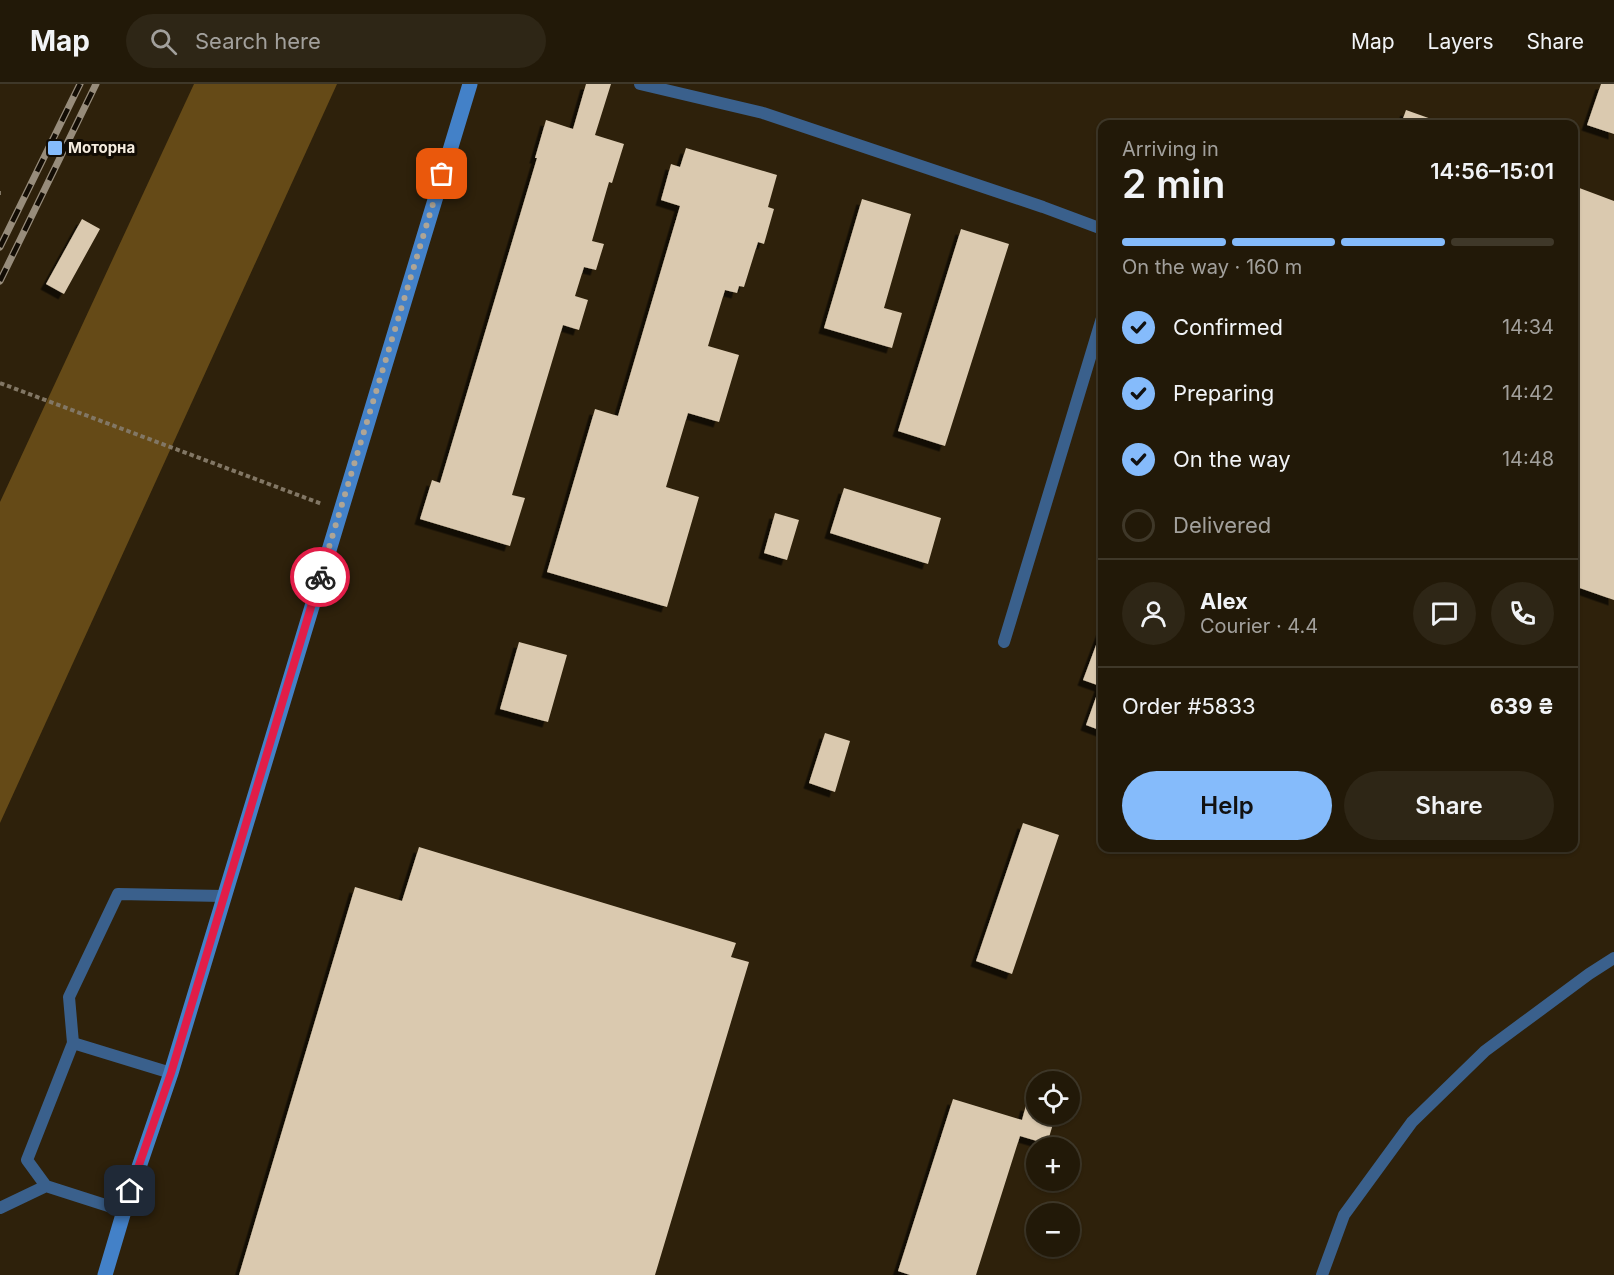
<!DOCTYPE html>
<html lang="en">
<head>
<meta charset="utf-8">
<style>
	:root { --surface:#221908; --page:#2e2616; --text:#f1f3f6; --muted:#a2a09c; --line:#3f3829; --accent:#85bbfb }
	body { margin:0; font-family:Inter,sans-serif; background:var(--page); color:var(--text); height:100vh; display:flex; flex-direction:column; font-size:22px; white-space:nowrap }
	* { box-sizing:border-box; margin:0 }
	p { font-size:20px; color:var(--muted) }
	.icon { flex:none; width:33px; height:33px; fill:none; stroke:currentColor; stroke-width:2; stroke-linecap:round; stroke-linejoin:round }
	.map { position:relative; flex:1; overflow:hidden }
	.drawer { position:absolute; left:1098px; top:36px; width:480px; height:732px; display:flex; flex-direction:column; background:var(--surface); border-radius:12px; box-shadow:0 2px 4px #0004,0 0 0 2px var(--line) }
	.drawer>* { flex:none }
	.buttons { position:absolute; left:1026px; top:987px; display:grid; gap:12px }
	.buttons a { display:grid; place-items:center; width:54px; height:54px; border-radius:50%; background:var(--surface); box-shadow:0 2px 4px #0004,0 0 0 2px var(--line); font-size:30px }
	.pin { position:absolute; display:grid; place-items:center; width:51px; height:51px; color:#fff; margin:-26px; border-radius:12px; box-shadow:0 3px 9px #0006 }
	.courier { position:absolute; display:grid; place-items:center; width:60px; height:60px; margin:-30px; border:4px solid #e11d48; border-radius:50%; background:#fff; color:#222; box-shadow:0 2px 8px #0007 }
	.overview em { font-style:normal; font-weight:600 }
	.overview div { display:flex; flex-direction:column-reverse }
	.overview { display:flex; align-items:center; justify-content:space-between; height:102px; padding:0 24px }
	h1 { font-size:39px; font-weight:600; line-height:45px }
	.bar { display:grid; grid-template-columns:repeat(4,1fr); gap:9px 6px; align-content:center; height:72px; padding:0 24px }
	.bar i { height:8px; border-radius:4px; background:var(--line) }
	.bar .active { background:var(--accent) }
	.bar p { grid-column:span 4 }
	.line { display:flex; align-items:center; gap:15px; padding:0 24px; border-top:2px solid var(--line) }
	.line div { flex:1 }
	.round { display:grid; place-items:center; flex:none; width:63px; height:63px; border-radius:32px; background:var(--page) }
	ol { padding:0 24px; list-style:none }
	li { display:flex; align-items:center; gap:18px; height:66px }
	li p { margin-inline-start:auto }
	li .icon { padding:6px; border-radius:50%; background:var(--accent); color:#111; stroke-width:4 }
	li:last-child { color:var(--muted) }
	li i { width:33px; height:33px; border:3px solid var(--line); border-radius:50% }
	.action { display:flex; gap:12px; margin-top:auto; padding:12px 24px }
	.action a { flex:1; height:69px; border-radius:36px; background:var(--accent); color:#111; font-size:24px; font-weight:600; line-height:69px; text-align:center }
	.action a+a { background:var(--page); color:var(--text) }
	header { display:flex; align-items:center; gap:36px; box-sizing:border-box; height:84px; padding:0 30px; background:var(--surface); border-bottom:2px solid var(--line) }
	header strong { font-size:28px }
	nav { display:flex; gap:33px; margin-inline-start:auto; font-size:21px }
	.search { width:420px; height:54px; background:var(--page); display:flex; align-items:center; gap:15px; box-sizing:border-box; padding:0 21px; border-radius:33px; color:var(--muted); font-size:22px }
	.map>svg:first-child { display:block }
</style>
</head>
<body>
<header>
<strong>Map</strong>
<div class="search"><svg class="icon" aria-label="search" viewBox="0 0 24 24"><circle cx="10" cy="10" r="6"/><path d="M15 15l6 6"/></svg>Search here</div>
<nav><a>Map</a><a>Layers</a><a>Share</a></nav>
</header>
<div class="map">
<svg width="1614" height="1191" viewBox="0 0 1614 1191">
	<defs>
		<filter id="shadow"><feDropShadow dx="-5.5" dy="5.5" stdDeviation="0" flood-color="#0009"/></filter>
	</defs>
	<rect width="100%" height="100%" fill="#2e210b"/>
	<path fill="#654a17" d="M194 0H337L0 739V418Z"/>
	<path fill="#dac9af" filter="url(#shadow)" d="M586 0H611L595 51 624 60 612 99 609 98 592 157 604 160 596 186 584 183 575 212 588 216 579 246 563 241 512 411 525 414 510 462 420 435 432 396 440 399 537 74H535L546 36 573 45Z
		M1601 0H1614V50L1587 41Z
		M1406 26 1437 37 1435 40H1401Z
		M686 64 777 91 768 123 774 125 764 160 758 158 744 203 739 202 737 209 725 206 708 262 739 271 719 338 688 329 666 403 699 413 667 523 547 488 595 325 618 332 680 122 661 116 671 80 680 83Z
		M1574 102 1614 117V516L1574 502Z
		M862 115 911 130 884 224 902 229 892 264 824 244Z
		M82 135 100 145 64 210 46 200Z
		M961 145 1009 160 945 362 898 347Z
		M844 404 941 434 928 480 830 449Z
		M775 429 799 436 787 476 764 469Z
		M1102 545V647L1086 641 1100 602 1083 596Z
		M519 558 567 571 548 638 500 625Z
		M825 649 850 657 835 708 809 699Z
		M1023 739 1059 751 1012 890 976 877Z
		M419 763 736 859 731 873 749 878 655 1191H239L355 803 402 817Z
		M953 1015 1022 1036 1026 1021 1036 1024V1030H1056L1047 1060 1020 1052 976 1191H910L898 1187Z"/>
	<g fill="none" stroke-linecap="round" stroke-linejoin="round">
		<path stroke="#827765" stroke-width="4" stroke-dasharray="4.5 3" stroke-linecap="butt" d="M0 109H1
			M0 299 322 420"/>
		<path stroke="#3a608c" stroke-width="12" d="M640 0 763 29 1043 123 1102 145
			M1004 558 1102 234
			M73 959 27 1076 46 1102 124 1127
			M171 989 73 959 69 913 118 810 223 812
			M0 1124 46 1102
			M1322 1191 1344 1131 1412 1038 1485 967 1589 890 1614 874"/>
		<path stroke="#4381c8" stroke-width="15" d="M105 1191 124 1127 171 989 470 0"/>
		<g stroke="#978c7b" stroke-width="7">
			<path id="rail" d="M0 163 80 0
				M0 197 96 0"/>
		</g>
		<use href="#rail" stroke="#120c04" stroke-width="4.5" stroke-dasharray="14" stroke-linecap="butt"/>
	</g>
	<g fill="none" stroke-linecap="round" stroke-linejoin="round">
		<path stroke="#afa595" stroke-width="6" stroke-dasharray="0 10.8" d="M320 493 442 90"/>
		<path stroke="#e11d48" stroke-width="8" d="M130 1107 171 989 320 493"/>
	</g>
	<rect fill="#85bbfb" stroke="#120c04" stroke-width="2" x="47" y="56" width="16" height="16" rx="3"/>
	<g text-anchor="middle" stroke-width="6" stroke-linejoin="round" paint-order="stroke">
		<g font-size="15" font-weight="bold" fill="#f5ecdf" stroke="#120c04" text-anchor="start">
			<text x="68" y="69">Моторна</text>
		</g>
	</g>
</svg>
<div class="buttons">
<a><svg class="icon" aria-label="locate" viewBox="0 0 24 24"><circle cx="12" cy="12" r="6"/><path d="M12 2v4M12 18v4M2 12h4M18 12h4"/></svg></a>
<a>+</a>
<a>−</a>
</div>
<div class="pin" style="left:442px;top:90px;background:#ea580c"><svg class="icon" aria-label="bag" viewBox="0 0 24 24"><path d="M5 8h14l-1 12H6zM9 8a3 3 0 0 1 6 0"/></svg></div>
<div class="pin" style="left:130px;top:1107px;background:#1f2937"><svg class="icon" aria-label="home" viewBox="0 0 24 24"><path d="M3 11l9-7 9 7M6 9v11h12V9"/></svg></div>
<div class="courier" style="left:320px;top:493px"><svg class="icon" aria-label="bike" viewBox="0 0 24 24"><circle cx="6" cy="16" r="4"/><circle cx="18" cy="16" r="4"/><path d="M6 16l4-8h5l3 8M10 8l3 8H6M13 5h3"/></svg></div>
<section class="drawer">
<div class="overview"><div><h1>2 min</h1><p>Arriving in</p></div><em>14:56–15:01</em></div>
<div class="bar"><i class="active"></i><i class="active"></i><i class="active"></i><i></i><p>On the way · 160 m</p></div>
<ol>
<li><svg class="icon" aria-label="check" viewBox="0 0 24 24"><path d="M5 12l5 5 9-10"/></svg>Confirmed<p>14:34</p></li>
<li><svg class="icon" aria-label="check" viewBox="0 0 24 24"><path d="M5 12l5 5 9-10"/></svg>Preparing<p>14:42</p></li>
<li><svg class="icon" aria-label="check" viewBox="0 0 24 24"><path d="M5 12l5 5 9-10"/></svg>On the way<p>14:48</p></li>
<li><i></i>Delivered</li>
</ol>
<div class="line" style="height:108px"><a class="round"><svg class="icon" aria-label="person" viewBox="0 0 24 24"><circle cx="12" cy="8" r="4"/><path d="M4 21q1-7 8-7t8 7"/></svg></a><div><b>Alex</b><p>Courier · 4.4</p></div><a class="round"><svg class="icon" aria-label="chat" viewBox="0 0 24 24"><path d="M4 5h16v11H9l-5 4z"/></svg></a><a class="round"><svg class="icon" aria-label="phone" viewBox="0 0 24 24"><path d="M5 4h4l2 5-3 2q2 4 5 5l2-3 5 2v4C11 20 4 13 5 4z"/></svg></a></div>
<div class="line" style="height:78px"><div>Order #5833</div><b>639 ₴</b></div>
<div class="action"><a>Help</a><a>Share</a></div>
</section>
</div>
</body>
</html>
